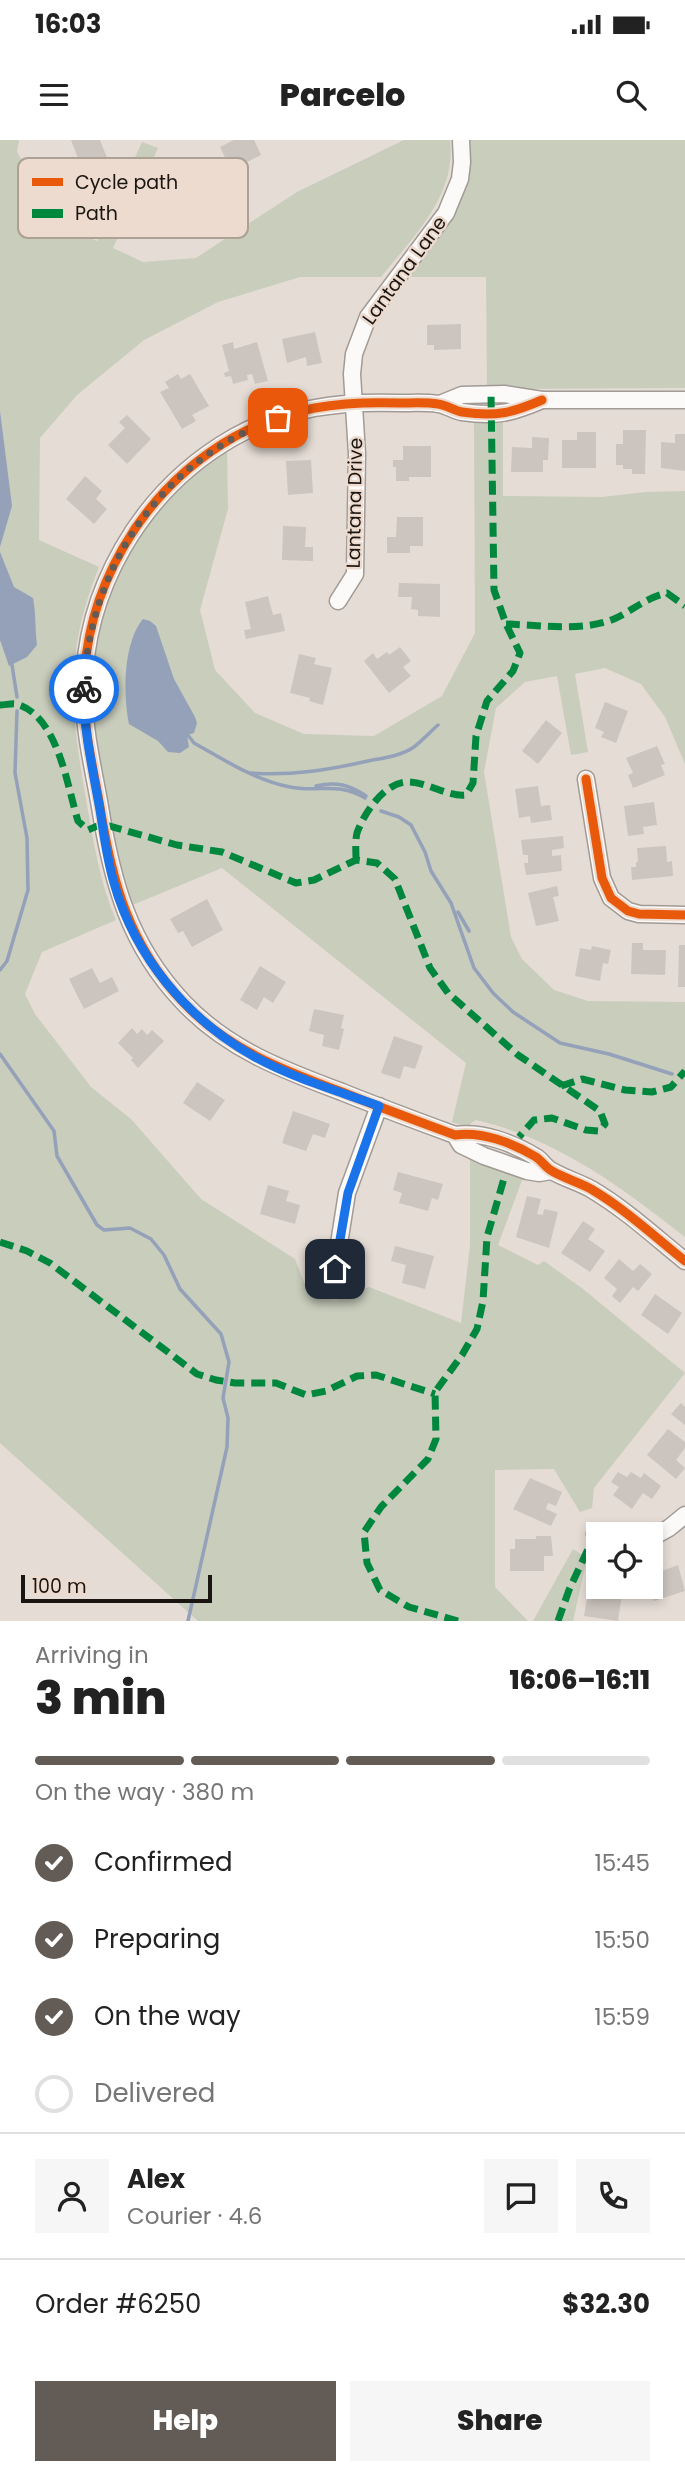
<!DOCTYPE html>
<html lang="en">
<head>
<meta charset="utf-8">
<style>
	:root { --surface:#fff; --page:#f6f6f6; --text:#222; --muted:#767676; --line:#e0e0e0; --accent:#625b56 }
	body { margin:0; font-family:Poppins,sans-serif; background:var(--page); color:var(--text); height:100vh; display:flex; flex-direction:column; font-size:26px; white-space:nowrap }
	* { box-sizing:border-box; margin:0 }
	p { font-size:23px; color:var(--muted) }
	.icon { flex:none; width:38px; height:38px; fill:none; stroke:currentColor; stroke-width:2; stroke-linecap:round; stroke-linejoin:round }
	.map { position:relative; height:1481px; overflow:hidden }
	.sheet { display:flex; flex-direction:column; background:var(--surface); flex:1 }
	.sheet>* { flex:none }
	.fabs { position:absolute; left:586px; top:1382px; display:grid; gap:14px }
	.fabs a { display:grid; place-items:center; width:77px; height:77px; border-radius:0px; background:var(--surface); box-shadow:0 4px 10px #0003; font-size:35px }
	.scale { position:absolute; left:21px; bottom:18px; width:191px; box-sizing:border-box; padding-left:7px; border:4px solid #1b1511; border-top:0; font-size:19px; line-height:24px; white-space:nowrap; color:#1b1511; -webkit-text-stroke:5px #ecdbce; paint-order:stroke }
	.pin { position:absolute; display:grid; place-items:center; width:60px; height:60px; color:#fff; margin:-30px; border-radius:14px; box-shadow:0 4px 10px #0006 }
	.courier { position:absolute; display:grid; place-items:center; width:70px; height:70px; margin:-35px; border:5px solid #1a73e8; border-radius:50%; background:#fff; color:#222; box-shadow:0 2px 9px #0007 }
	.head em { font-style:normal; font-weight:800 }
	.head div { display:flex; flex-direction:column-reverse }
	.head { display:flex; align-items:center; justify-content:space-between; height:119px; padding:0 35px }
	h1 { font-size:46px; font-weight:800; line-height:52px }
	.bar { display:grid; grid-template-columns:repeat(4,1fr); gap:10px 7px; align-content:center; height:84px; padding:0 35px }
	.bar i { height:9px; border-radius:5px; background:var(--line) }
	.bar .active { background:var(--accent) }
	.bar p { grid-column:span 4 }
	.line { display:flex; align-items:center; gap:18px; padding:0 35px; border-top:2px solid var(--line) }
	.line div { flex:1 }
	.round { display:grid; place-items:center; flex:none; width:74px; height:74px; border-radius:0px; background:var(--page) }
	ol { padding:0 35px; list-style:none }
	li { display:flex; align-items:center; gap:21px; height:77px }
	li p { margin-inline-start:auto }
	li .icon { padding:7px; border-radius:50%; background:var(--accent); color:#fff; stroke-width:4 }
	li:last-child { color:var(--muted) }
	li i { width:38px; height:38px; border:4px solid var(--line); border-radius:50% }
	.button { display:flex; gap:14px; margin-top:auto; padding:14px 35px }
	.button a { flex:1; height:80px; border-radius:0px; background:var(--accent); color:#fff; font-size:28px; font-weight:800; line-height:80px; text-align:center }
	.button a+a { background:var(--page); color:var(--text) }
	.status { display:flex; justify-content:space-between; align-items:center; height:49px; padding:0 35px; background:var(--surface); direction:ltr }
	.status svg { height:19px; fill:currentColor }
	header { display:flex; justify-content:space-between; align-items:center; height:91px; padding:0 35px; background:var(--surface); font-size:32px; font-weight:800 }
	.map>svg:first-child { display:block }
</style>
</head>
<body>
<div class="status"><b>16:03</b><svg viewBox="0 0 49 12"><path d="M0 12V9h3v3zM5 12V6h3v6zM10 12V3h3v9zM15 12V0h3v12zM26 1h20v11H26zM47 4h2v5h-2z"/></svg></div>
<header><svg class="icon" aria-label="menu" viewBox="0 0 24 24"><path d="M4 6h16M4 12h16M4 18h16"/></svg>Parcelo<svg class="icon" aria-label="search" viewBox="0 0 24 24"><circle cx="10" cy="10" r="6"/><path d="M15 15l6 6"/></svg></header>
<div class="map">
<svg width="685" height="1481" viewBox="0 0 685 1481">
	<rect width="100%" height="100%" fill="#e5dcd5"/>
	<path fill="#c8cdbc" d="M0 0H19L17 12 59 85 97 101 142 2 158 8 113 108 143 122 196 118 297 52 404 0H450C457 55 413 97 381 137H300L218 162 144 200 77 255 40 298 39 400 99 427C63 517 71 573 87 665 94 704 100 743 116 780L42 812 25 854 35 874 91 947 131 979 201 1059 295 1119 304 1142 311 1152 321 1157 336 1160 369 1147 461 1183 470 1106V1014L524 1035 498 1105 538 1125 544 1121 583 1149 685 1233 594 1348 592 1368 580 1372 554 1329 495 1330V1447L528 1481H198L0 1303Z
		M470 0H685V248L487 249 486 137H407C441 94 474 58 470 0Z
		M474 278H503V356L602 357 646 352 685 351V624L665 577 641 544 605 528 575 534 588 612 571 615 557 536 525 542 496 568 484 632 511 797 522 819 554 850 588 861 685 862V1097C620 1046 557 999 476 980L471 983 470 988 452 982 466 923 222 728 130 766C118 731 112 694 105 657 99 624 91 589 91 556 91 485 117 414 165 360 183 341 206 325 227 310L228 369 200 470 215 530 255 573 304 594 374 596 442 556 475 493Z
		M573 1409 587 1418 573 1481H533Z"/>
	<path fill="#94a1b9" d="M0 271 12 366 0 407Z
		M0 412 14 447 33 458C36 474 35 489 37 505L27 517 9 526 0 500Z
		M143 479 150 481 156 486 174 539 195 577 197 583 194 593 187 595 189 607 180 613 168 612 158 601 129 584C123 555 123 503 143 479Z"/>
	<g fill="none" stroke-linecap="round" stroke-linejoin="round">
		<path stroke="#94a1b9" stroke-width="3.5" d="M12 525 17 557
			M187 594 194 603C224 620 255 640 290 647 318 653 337 641 365 658
			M250 633C291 636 328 630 368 621 383 618 401 616 414 607 423 600 430 592 438 585
			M316 646C336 641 350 645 366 656
			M381 671 399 677 411 685 425 712 431 731 451 763
			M451 763 474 828 493 853 513 872 560 903 609 914 672 934
			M458 772 469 791
			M0 830 7 821 28 750 27 698 15 633 17 571
			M0 914 54 991 57 1016 97 1085 104 1090 130 1088 151 1099 164 1115 180 1149 221 1194 229 1222 223 1258 228 1278 227 1307 188 1481"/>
	</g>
	<path fill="#ccc5bf" d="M71 0H100L108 20 83 31Z
		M234 0H254L261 15 231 30 220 7Z
		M461 184V209L434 210V205H427V185Z
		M315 192 322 223 307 226 306 217 287 223 282 199Z
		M233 202 234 209 257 202 268 241 255 244 252 234 247 235 248 240 233 244 231 236 225 237 224 233 229 231 222 205Z
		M178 234 181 239 190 234 209 266 192 275 196 281 182 289 160 252 169 248 165 242Z
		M127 275 151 299 127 324 108 305 125 288 119 282Z
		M623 290H646L645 334H632V329H623V325H616V304H623Z
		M577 292H596V328H562V300H577Z
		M675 294H685V331L661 328V302L675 303Z
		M532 297 549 298 548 320H543V332H511L512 307 532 308Z
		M403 306H431V337H409V341H396V327H393V320H403Z
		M311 320 313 353 288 355 286 321Z
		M85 336 102 351 96 359 107 369 94 384 66 359Z
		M397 377H423V406H410V413H387V397H396Z
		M283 386 306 387 305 407H313V421L282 420Z
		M399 443 440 444V477L418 476V470L411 469 412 457H398Z
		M268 456 273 475 281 473 285 491 246 499 244 490 251 489 245 462Z
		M400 507 411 521 403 527 411 536 389 553 364 521 373 513 377 519 387 512 389 515Z
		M299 514 316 518 314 524 332 528 323 565 309 561 310 558 290 553Z
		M605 562 628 571 616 603 601 597 604 592 595 588Z
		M546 580 562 593 538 624 522 611Z
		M657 606 665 624 661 625 665 635 633 648 628 635 633 633 626 618Z
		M538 646 541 666 550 665 552 680 531 683 530 676 519 678 515 649Z
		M654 662 657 685 643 687 644 694 628 696 624 666Z
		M563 696 564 708 552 710V716L561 715 562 731 526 735 524 723H528V715H523L521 700Z
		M666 706 667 722 672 721 673 736 632 740 631 727H636V722H638L637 708Z
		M557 746 559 756 553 757 559 781 536 786 528 753Z
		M207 759 223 790 192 807 183 791 178 793 170 779Z
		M632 803H643V810H666L665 835 631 834Z
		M679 805H685V847H678Z
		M592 806 611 810 608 824 603 823 600 841 575 836 580 808 591 810Z
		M260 826 286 842 273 863 264 857 257 870 240 860Z
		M92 828 100 843 112 837 119 851 84 869 69 839Z
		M314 869 344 875 341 888 344 889 339 910 322 906 324 895 309 891Z
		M132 888 137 894 142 889 147 895 152 890 164 901 138 928 131 920 133 918 118 903Z
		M394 896 423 906 415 929 404 926 400 939 381 933Z
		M197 942 225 960 210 981 183 963Z
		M293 971 330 984 325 998 313 994 306 1011 282 1003Z
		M398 1032 443 1044 438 1060 432 1058 428 1071 399 1063 402 1053 393 1050Z
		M268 1045 289 1051 286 1061 300 1065 295 1084 260 1074Z
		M527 1056 541 1059 537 1074 543 1075 544 1069 558 1072 549 1108 516 1097Z
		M583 1081 595 1089 588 1099 605 1111 590 1132 561 1113Z
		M395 1106 434 1116 425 1149 402 1143 406 1125 391 1121Z
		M619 1119 633 1131 640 1124 652 1134 638 1151 633 1147 620 1163 612 1156 617 1149 604 1138Z
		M655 1154 682 1173 668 1194 641 1175Z
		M681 1263 685 1267V1285L671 1274Z
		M668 1289 685 1302V1308L676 1320 685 1328 676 1339 647 1315Z
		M618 1332 627 1337 631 1332 641 1338 644 1333 661 1346 652 1359 643 1353 632 1369 613 1355 619 1347 611 1342Z
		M530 1338 562 1352 556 1366 548 1363 546 1369 557 1374 551 1386 513 1369Z
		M536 1396H551L553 1416H544V1431H510V1409H515V1399H536Z
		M678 1425 685 1451 654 1461 649 1447H651V1429L655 1428 657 1433Z
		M590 1438 598 1440V1447L610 1450V1447H623L618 1481 584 1476Z"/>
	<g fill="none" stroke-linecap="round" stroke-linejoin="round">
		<g stroke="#a19a95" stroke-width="19">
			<path id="street" d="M542 260C512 273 496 277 462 272 454 271 447 265 438 264 426 262 412 263 400 263 339 261 289 267 234 297 141 350 81 452 84 560 85 596 94 632 100 667 112 742 129 805 183 862 227 909 283 930 342 952 379 967 417 981 455 995 482 991 513 1003 536 1017 542 1021 546 1028 552 1031 564 1038 578 1042 591 1049 625 1069 654 1096 685 1121
				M440 264 462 255 504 254 542 260H685
				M338 461 355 434 357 314 352 234 354 214 368 177 446 73 460 39 462 22 461 0
				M586 639 602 738 611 758 628 771 639 774 685 775
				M455 995 461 1005 484 1016 527 1031 539 1033 551 1031
				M335 1129 347 1053 379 966
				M595 1394 598 1395
				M651 1398 669 1388 685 1375"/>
		</g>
		<use href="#street" stroke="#fbfaf9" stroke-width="16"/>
		<path stroke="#00873e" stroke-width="7" stroke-dasharray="14 7" stroke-linecap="butt" d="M506 484C541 485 581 492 614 479 632 471 647 457 667 453L685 466
			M0 565C5 565 12 563 16 564 58 575 67 646 78 681L88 690 102 684 177 705 222 712 296 743 314 740 356 720 377 723 395 739 430 828 448 853 518 915 600 971 605 984 599 991 586 990 552 978 534 980 519 997
			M356 720C356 711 355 701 357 693 364 673 385 641 409 642 430 643 448 657 466 655L473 643 476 596 487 561 513 531 520 513 506 484 494 450 491 255
			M561 946 582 939 625 950 652 952 671 947 685 931
			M0 1102 27 1111 50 1123 197 1234 216 1240 235 1243H276L306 1255 326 1251 357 1236 376 1235 435 1254
			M458 1481 409 1467 380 1450 367 1423 364 1392 381 1367 428 1319 436 1299 435 1252 462 1215 477 1189 483 1161 487 1097 505 1035
			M558 1481 569 1450 595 1394"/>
		<g stroke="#ecdbce" stroke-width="13">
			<path id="cycleway" d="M542 260C512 273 496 277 462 272 454 271 447 265 438 264 426 262 412 263 400 263 339 261 289 267 234 297 141 350 81 452 84 560 85 596 94 632 100 667 112 742 129 805 183 862 227 909 283 930 342 952 379 967 417 981 455 995 482 991 513 1003 536 1017 542 1021 546 1028 552 1031 564 1038 578 1042 591 1049 625 1069 654 1096 685 1121
				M586 639 602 738 611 758 628 771 639 774 685 775"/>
		</g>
		<use href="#cycleway" stroke="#e8590c" stroke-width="9"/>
	</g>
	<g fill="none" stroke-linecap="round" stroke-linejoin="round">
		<path stroke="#625b56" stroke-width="7" stroke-dasharray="0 12.6" d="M84 549C88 428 162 319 278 278"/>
		<path stroke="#1a73e8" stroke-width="9" d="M84 549C83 589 93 630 100 670 104 695 107 719 114 743 135 817 188 880 255 917 293 938 338 951 379 966L348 1053 335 1129"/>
	</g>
	<g text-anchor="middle" stroke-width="5" stroke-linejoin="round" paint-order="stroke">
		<g font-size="19" fill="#1b1511" stroke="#ecdbce">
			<text transform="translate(404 130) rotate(-54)" y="7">Lantana Lane</text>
			<text transform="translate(354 363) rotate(-89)" y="7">Lantana Drive</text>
		</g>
	</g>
	<rect x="18" y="18" width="230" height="80" rx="10" fill="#ecdbce" stroke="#ada095" stroke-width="2"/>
	<rect x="32" y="38" width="31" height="8" fill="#e8590c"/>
	<rect x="32" y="69" width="31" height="9" fill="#00873e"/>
	<g font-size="19" fill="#1b1511">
		<text x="75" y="49">Cycle path</text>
		<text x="75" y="80">Path</text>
	</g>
</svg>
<div class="fabs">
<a><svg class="icon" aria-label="locate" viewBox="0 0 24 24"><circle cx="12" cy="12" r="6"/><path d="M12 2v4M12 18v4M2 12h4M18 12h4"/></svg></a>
</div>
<div class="scale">100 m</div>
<div class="pin" style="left:278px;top:278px;background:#ea580c"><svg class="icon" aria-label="bag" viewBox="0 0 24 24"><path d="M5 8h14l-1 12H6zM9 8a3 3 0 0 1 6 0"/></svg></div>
<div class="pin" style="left:335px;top:1129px;background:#1f2937"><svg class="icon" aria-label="home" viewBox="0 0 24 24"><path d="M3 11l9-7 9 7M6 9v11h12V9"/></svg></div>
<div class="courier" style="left:84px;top:549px"><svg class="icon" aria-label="bike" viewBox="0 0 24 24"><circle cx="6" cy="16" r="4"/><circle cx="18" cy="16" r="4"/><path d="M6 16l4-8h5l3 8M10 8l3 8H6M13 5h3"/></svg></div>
</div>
<section class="sheet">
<div class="head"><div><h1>3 min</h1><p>Arriving in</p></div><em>16:06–16:11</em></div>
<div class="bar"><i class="active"></i><i class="active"></i><i class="active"></i><i></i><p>On the way · 380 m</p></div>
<ol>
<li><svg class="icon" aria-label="check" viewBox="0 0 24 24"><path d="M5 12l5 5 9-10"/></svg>Confirmed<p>15:45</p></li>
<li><svg class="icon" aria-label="check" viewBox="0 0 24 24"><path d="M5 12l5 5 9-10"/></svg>Preparing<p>15:50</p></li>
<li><svg class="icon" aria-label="check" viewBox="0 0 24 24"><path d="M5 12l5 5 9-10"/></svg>On the way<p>15:59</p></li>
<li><i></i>Delivered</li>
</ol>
<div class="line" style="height:126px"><a class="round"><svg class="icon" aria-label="person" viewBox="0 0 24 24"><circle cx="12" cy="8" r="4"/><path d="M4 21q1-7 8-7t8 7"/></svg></a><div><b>Alex</b><p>Courier · 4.6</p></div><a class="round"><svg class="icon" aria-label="chat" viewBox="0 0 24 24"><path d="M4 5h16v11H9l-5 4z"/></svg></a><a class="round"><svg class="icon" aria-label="phone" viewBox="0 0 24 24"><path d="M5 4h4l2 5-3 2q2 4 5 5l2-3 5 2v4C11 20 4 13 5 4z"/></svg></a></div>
<div class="line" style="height:91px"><div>Order #6250</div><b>$32.30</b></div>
<div class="button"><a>Help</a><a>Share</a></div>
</section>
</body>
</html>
